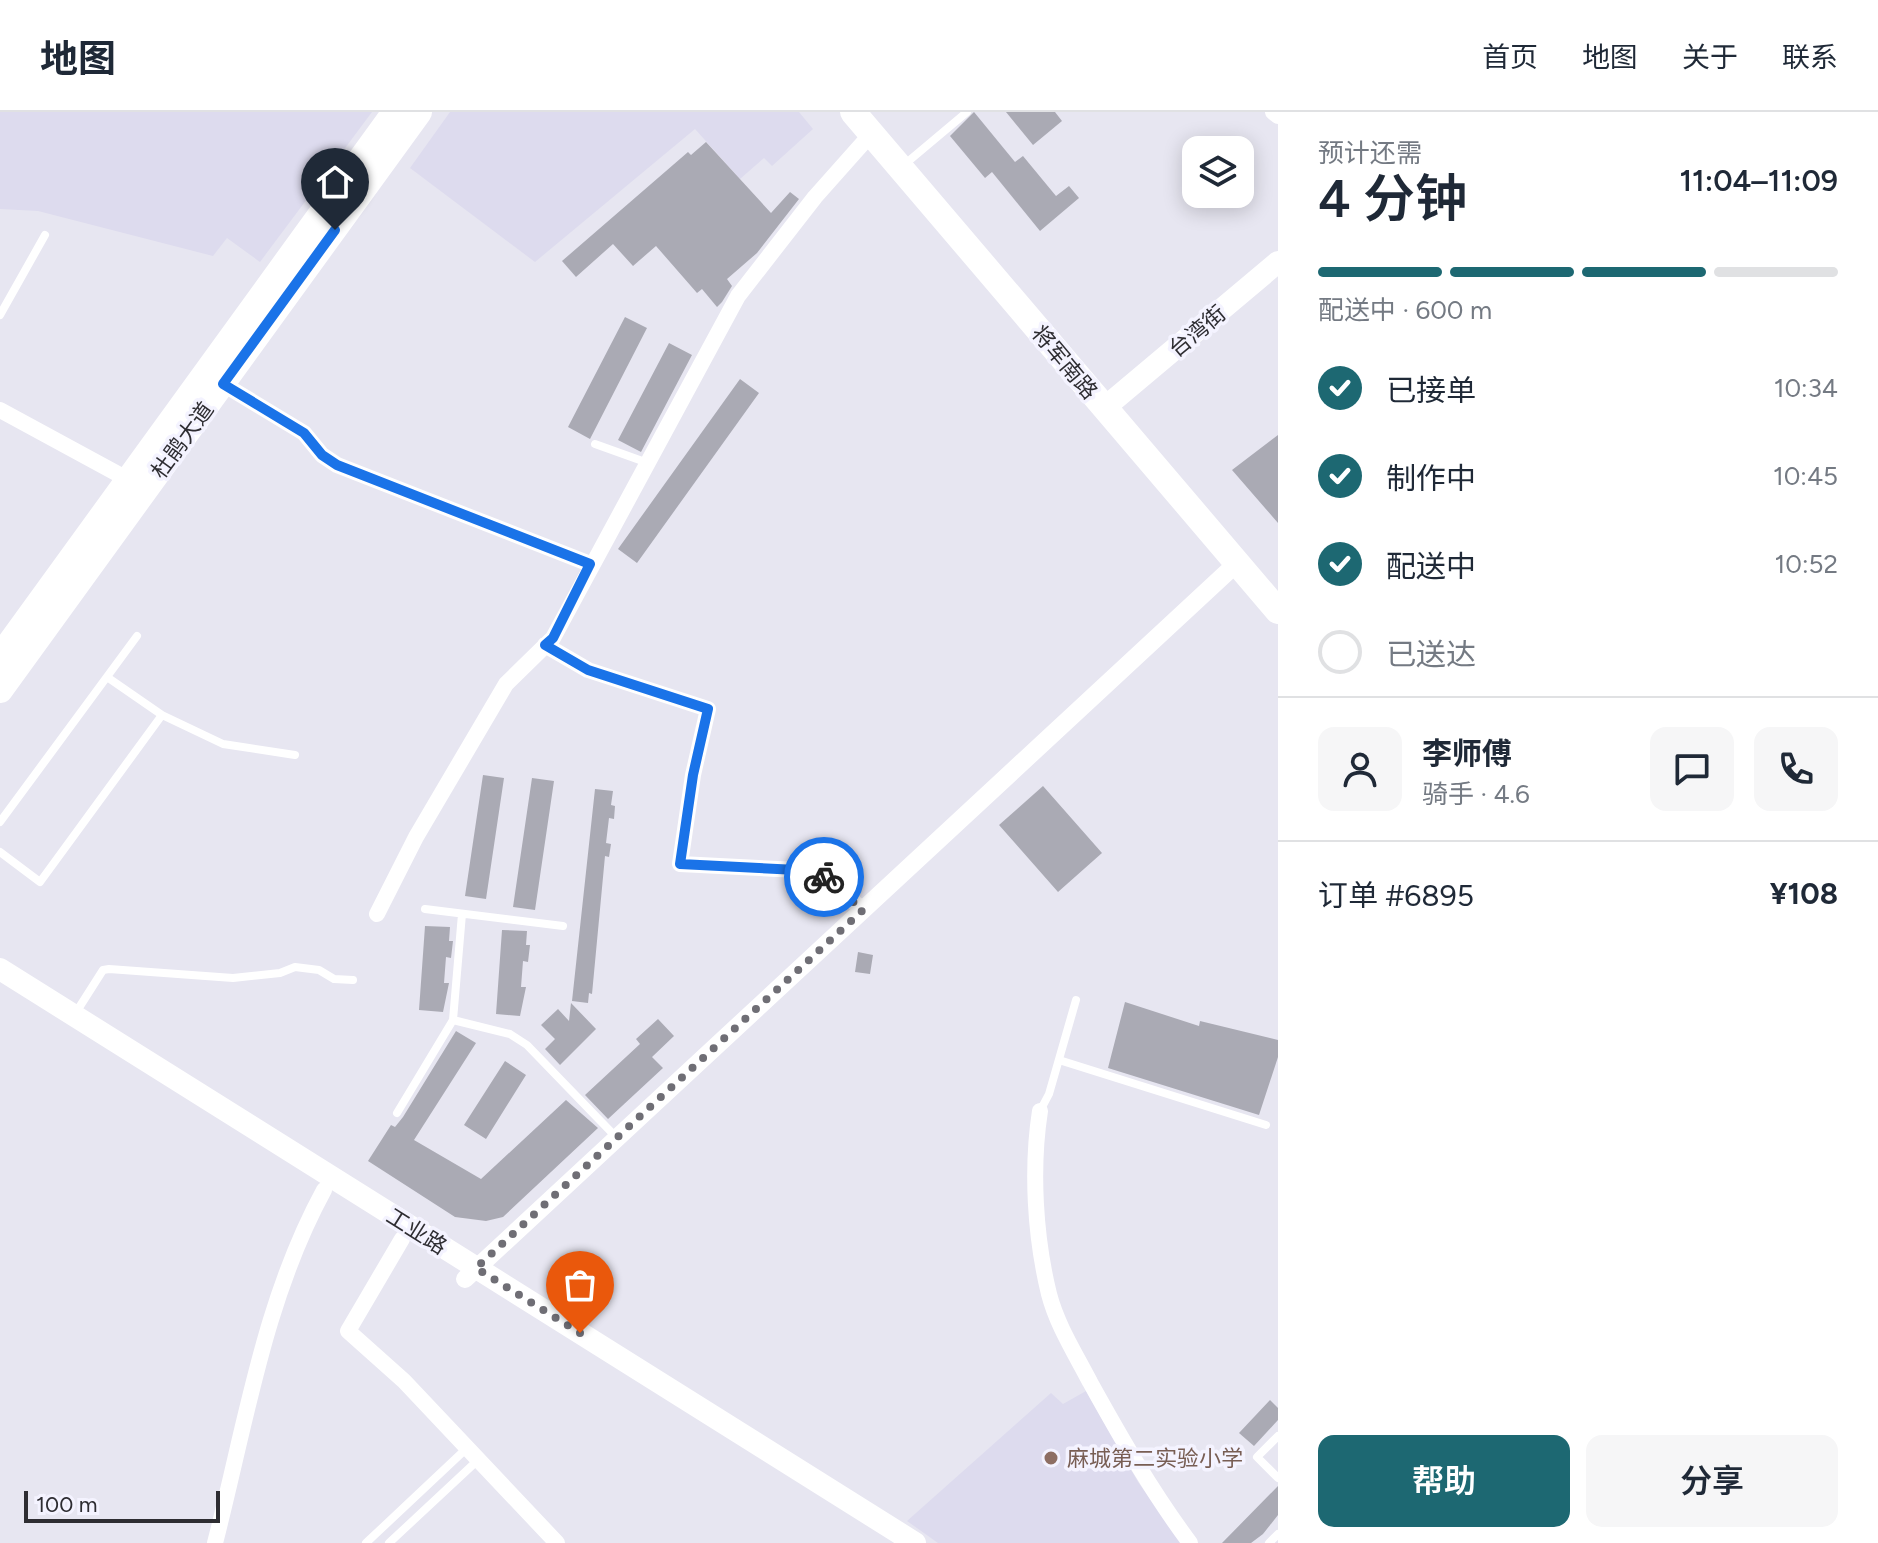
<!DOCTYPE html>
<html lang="zh">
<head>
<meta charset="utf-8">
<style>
	:root { --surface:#fff; --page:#f6f6f7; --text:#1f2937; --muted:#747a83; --line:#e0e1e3; --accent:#1d6872 }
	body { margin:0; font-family:Figtree,"Noto Sans SC",sans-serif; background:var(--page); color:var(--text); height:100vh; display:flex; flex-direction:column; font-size:30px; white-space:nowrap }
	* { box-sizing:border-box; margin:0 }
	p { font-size:26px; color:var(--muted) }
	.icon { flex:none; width:44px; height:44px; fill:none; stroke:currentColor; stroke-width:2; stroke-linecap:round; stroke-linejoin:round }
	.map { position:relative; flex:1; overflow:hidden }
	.side { display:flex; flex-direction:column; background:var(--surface); width:600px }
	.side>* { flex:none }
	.controls { position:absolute; left:1182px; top:24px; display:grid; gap:16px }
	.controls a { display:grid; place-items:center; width:72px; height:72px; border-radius:16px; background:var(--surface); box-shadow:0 4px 20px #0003; font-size:40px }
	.scale { position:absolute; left:24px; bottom:20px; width:196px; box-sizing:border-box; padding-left:8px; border:4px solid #2e2d32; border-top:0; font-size:22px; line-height:28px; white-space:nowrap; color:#2e2d32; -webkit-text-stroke:6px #f4f3ff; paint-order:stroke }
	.pin { position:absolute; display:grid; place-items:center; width:68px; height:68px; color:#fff; margin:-82px -34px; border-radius:50% 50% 50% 0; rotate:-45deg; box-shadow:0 0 8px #0007 }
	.pin .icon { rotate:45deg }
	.courier { position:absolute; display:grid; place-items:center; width:80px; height:80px; margin:-40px; border:6px solid #1a73e8; border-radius:50%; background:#fff; color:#222; box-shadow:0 2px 10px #0007 }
	.overview em { font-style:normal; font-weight:600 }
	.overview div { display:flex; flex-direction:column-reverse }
	.overview { display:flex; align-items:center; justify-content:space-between; height:136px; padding:0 40px }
	h1 { font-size:52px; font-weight:600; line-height:60px }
	.bar { display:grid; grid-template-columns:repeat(4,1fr); gap:12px 8px; align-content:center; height:96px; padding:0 40px }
	.bar i { height:10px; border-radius:6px; background:var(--line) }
	.bar .active { background:var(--accent) }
	.bar p { grid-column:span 4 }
	.line { display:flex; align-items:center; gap:20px; padding:0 40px; border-top:2px solid var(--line) }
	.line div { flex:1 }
	.round { display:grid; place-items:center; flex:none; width:84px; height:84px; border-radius:16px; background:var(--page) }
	ol { padding:0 40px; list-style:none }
	li { display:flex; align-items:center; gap:24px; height:88px }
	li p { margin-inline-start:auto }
	li .icon { padding:8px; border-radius:50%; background:var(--accent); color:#fff; stroke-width:4 }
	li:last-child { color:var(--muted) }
	li i { width:44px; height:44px; border:4px solid var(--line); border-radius:50% }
	.primary-button { display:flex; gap:16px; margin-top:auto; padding:16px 40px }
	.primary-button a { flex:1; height:92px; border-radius:16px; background:var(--accent); color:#fff; font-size:32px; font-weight:600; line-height:92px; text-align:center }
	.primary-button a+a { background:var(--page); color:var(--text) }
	header { display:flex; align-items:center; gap:48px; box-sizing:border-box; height:112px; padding:0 40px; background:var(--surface); border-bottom:2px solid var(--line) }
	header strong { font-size:38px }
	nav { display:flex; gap:44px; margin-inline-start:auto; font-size:28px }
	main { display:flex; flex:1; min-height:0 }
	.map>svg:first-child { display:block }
</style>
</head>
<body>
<header>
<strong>地图</strong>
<nav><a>首页</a><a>地图</a><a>关于</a><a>联系</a></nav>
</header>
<main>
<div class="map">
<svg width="1278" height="1431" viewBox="0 0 1278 1431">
	<rect width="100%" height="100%" fill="#e7e6f1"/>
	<path fill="#dddbee" d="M0 0H372L260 150 227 126 213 144 38 99 0 97Z
		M450 0H799L813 17 772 54 764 46 740 67 695 17 535 150 410 56Z
		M1086 1279 1138 1370 1182 1431H938L907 1409 1051 1281 1063 1292Z"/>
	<path fill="#aaaab4" d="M974 0 1015 50 1023 44 1056 84 1069 74 1079 86 1040 119 992 60 985 66 950 24Z
		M1006 0H1055L1062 9 1033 33Z
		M706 30 771 101 790 80 799 87 757 141 727 167 732 174 722 190 717 195 702 177 697 181 656 134 633 154 613 132 576 165 562 149 688 40 691 43Z
		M625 205 647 216 590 327 568 315Z
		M669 231 692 243 641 340 618 328Z
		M740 267 759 281 637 451 618 437Z
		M1278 323V411L1232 358Z
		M483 663 504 666 486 787 465 784Z
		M532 666 554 669 535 798 513 795Z
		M1043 674 1102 741 1058 780 999 713Z
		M595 677 613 679 611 693 615 694 614 707 609 706 606 731 611 732 609 745 605 744 592 882 589 881 588 891 572 889Z
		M425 814 450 815 449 829H453L451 846 446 845 444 871H449L443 900 419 898Z
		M502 818 527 819 526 833H530L528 850 523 849 521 875H526L520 904 496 902Z
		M858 840 873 843 870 862 855 860Z
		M1125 890 1199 914 1200 909 1278 928V945L1259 1003 1108 956Z
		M571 891 596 917 560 953 545 937 555 927 541 913 558 897 569 909Z
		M658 907 674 924 652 945 663 956 608 1007 585 983 640 932 636 927Z
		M456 919 476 931 414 1028 481 1067 566 988 598 1016 503 1105 486 1109 455 1105 368 1049 391 1013 395 1015 403 1005Z
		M505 949 526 963 486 1027 464 1013Z
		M1270 1288 1278 1296V1308L1254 1334 1239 1321Z
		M1278 1374V1403L1263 1422 1251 1431H1222Z"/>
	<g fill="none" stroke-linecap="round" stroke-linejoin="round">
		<path stroke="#fff" stroke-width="8" d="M911 47 967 0
			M0 203 45 123
			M595 332 648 351
			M107 565 162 603 223 632 295 643
			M0 710 137 524
			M0 740 40 770 162 603
			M425 797 563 814
			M75 902 103 858 109 857 233 866 280 861 295 855 319 858 334 867 353 868
			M453 908 462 802
			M1059 948 1266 1013
			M1040 999 1049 982 1076 888
			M397 1001 453 908 510 922 527 933 616 1025
			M1278 1324 1257 1345 1278 1366
			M366 1431 467 1336
			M389 1431 478 1348
			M1269 1431 1278 1422"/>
		<path stroke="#fff" stroke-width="16" d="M1273 0 1278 4
			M223 272 304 321 322 343 337 353 590 452
			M0 298 129 368
			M545 533 588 558 708 597 693 663 680 752 818 759 863 798
			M377 802 416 725 506 572 553 526 738 184 815 85 871 22
			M1040 999C1031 1057 1035 1125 1049 1182 1057 1213 1075 1241 1090 1270 1121 1326 1152 1380 1190 1431
			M402 1127 348 1219 404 1269 557 1431
			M215 1431C246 1311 264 1188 324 1078"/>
		<path stroke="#fff" stroke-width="18" d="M465 1167 1237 451"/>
		<path stroke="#fff" stroke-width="22" d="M1115 287 1278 150
			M0 857 915 1431"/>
		<path stroke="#fff" stroke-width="26" d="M853 0 1278 499
			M0 545 395 0
			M0 578 419 0"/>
	</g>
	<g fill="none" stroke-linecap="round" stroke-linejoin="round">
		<path stroke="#6f6e75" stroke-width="8" stroke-dasharray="0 14.4" d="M580 1221 476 1156 863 798 824 765"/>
		<path stroke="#1a73e8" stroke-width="10" d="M335 118 223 272 304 321 322 343 337 353 590 452 553 526 545 533 588 558 708 597 693 663 680 752 818 759 824 765"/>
	</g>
	<circle fill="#8d6e63" stroke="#f4f3ff" stroke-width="3" cx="1051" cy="1346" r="8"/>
	<g text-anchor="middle" stroke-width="7" stroke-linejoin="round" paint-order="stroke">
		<g font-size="22" fill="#2e2d32" stroke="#f4f3ff">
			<text transform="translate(1197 219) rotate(-40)" y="8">台湾街</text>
			<text transform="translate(1065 250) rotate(50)" y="8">将军南路</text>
			<text transform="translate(182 328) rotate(-54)" y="8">杜鹃大道</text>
			<text transform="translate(417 1119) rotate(32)" y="8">工业路</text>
		</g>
		<g font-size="22" fill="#785e54" stroke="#f4f3ff" text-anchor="start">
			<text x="1067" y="1354">麻城第二实验小学</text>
		</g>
	</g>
</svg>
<div class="controls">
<a><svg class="icon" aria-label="layers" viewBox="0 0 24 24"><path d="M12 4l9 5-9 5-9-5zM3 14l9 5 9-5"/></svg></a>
</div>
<div class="scale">100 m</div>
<div class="pin" style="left:580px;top:1221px;background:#ea580c"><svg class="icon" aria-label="bag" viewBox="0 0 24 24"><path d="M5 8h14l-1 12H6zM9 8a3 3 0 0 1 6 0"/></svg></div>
<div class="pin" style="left:335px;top:118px;background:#1f2937"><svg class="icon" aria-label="home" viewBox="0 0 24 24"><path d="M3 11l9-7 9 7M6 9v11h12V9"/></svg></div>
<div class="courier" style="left:824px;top:765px"><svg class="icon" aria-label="bike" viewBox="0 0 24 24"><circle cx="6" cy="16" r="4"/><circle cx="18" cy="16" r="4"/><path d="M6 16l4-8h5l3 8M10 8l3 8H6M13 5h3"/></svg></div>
</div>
<section class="side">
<div class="overview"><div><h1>4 分钟</h1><p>预计还需</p></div><em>11:04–11:09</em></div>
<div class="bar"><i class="active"></i><i class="active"></i><i class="active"></i><i></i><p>配送中 · 600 m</p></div>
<ol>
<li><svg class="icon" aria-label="check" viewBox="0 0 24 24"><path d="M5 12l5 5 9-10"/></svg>已接单<p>10:34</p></li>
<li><svg class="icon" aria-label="check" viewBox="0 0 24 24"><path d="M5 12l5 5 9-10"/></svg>制作中<p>10:45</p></li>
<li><svg class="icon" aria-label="check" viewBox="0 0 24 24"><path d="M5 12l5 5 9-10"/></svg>配送中<p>10:52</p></li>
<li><i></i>已送达</li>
</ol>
<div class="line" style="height:144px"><a class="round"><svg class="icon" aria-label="person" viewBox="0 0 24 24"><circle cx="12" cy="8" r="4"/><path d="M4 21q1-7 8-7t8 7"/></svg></a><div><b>李师傅</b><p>骑手 · 4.6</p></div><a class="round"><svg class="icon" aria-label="chat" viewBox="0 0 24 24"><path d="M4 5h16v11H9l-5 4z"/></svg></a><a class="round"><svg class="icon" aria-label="phone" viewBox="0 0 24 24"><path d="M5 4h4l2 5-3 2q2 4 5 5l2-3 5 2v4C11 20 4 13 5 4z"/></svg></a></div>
<div class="line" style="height:104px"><div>订单 #6895</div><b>¥108</b></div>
<div class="primary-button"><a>帮助</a><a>分享</a></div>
</section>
</main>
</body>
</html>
